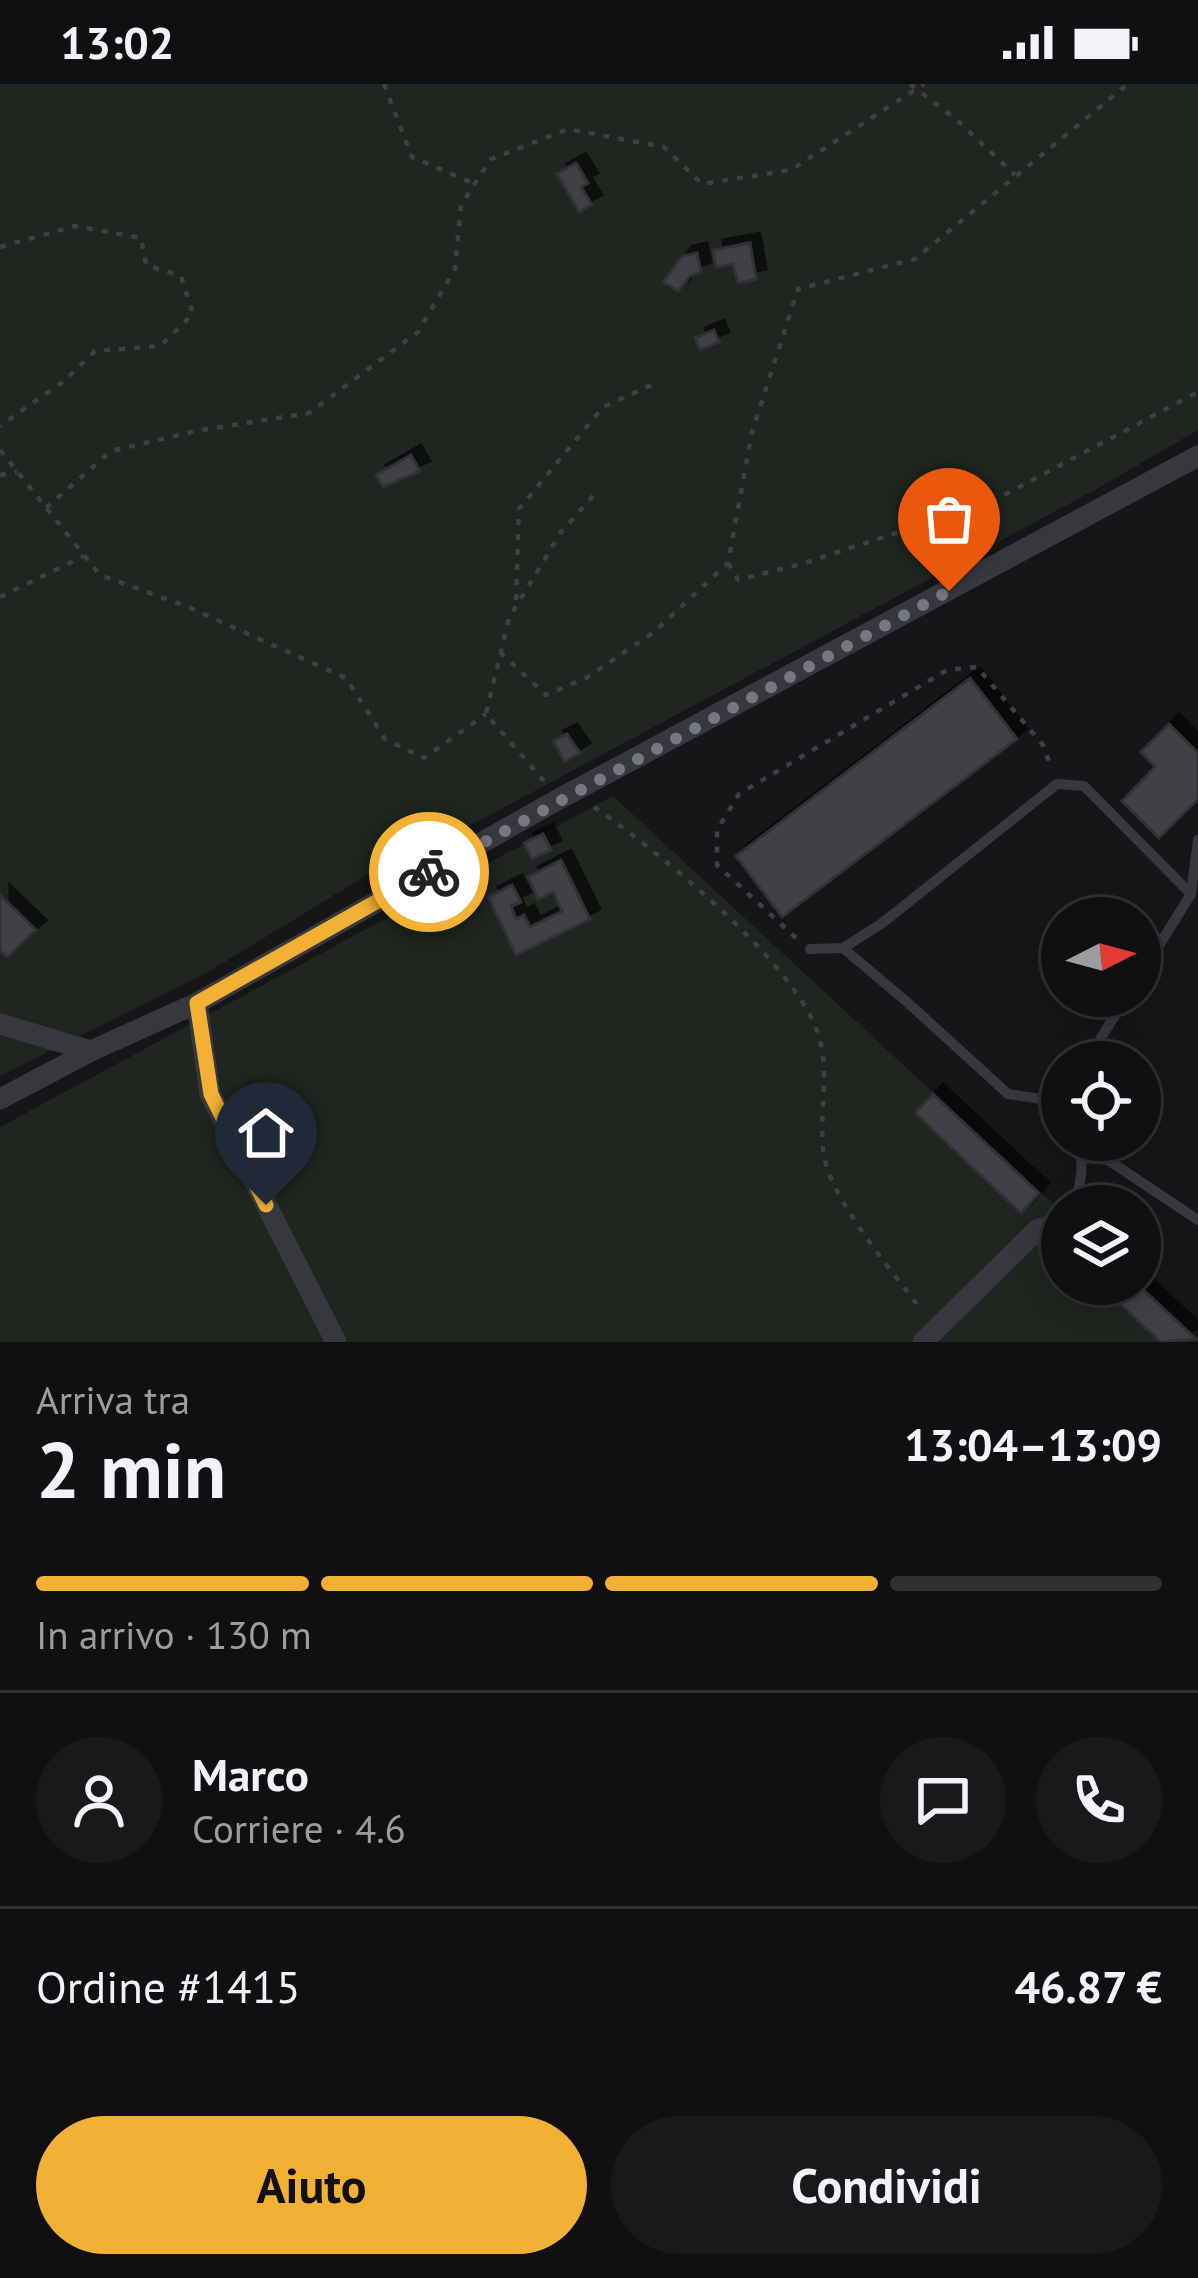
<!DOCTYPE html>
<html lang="it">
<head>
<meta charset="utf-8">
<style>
	:root { --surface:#101012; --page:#19191b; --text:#f1f3f6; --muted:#9c9d9f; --line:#303032; --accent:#f2b134 }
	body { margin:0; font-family:"PT Sans",sans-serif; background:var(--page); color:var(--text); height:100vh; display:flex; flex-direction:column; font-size:45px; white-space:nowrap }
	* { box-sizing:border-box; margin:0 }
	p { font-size:39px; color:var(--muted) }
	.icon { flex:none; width:66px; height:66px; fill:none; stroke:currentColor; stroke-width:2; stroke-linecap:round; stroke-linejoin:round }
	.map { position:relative; height:1258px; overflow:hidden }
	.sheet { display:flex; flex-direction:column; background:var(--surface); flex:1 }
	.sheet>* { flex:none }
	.needle { width:78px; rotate:84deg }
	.buttons { position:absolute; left:1041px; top:813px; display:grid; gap:24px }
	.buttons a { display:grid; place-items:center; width:120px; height:120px; border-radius:50%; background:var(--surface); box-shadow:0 6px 30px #0003,0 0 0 3px var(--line); font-size:60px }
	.pin { position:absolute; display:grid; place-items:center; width:102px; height:102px; color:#fff; margin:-123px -51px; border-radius:50% 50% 50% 0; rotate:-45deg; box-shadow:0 0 12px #0007 }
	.pin .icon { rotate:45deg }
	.courier { position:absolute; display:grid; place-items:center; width:120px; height:120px; margin:-60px; border:9px solid #f2b134; border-radius:50%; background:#fff; color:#222; box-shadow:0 3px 15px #0007 }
	.head em { font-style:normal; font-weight:700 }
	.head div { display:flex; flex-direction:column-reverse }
	.head { display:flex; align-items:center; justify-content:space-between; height:204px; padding:0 36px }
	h1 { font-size:78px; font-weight:700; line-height:90px }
	.bar { display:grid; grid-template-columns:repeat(4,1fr); gap:18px 12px; align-content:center; height:144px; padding:0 36px }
	.bar i { height:15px; border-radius:9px; background:var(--line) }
	.bar .active { background:var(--accent) }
	.bar p { grid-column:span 4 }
	.line { display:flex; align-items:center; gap:30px; padding:0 36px; border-top:3px solid var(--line) }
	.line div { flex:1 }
	.round { display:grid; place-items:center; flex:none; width:126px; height:126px; border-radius:63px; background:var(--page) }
	.button { display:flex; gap:24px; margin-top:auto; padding:24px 36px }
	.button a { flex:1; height:138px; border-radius:72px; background:var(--accent); color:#111; font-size:48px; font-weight:700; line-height:138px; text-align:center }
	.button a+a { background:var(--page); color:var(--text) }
	.status { display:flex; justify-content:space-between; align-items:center; height:84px; padding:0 60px; background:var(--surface); direction:ltr }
	.status svg { height:33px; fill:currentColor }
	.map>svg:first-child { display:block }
</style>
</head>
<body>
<div class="status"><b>13:02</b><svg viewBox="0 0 49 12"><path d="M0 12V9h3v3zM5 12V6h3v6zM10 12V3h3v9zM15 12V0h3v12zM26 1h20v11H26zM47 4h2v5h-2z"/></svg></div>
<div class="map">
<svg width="1198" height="1258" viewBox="0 0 1198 1258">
	<defs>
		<filter id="shadow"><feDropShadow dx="10" dy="-10" stdDeviation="0" flood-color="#0009"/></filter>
	</defs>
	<rect width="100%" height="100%" fill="#161618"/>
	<path fill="#1e261f" d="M0 0H1198V346L1095 406 477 738 405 768 208 888 0 992Z
		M613 712 1062 1128V1200H1139L1198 1258H0V1043Z"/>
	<path fill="#404145" stroke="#303034" stroke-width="3" filter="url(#shadow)" d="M576 79 588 99 581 103 592 121 579 128 557 90Z
		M750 159 756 195 738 199 733 180 716 183 713 166Z
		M697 169 701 188 690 192 678 207 663 198 682 172Z
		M714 246 719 258 700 266 695 254Z
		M411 371 420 387 383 403 376 391Z
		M970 594 1017 655 782 833 736 772Z
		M1169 640 1198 669V715L1159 754 1122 717 1155 683 1141 668Z
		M567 650 580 669 565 678 553 657Z
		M543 750 551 766 532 775 524 759Z
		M561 776 590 835 516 871 488 813 512 801 521 818 511 822 516 835 524 831 530 843 562 827 553 808 538 815 528 793Z
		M0 811 36 846 7 873 0 866Z
		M933 1010 1039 1109 1021 1129 915 1029Z
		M1099 1200H1137L1196 1255 1161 1258Z"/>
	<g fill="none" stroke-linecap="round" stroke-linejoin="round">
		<path stroke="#3d3f44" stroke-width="4.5" stroke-dasharray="6 9" stroke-linecap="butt" d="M384 0 412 73 475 100
			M910 0 957 36 1015 91
			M0 163 75 142 141 154 146 181 181 192 193 230 160 262 95 267 64 297 0 342
			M0 366 100 491 186 522 346 594 385 655 424 674 486 630
			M0 391 17 388
			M46 424 111 367 196 347 309 329 418 248 455 185 461 121 491 75 568 45 664 63 702 100 791 86 924 0
			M728 479 738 496 801 480 989 419 1198 308
			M0 513 84 472
			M516 516 519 425 603 323 658 298
			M500 568 546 611 586 594 654 548 728 479 752 348 798 205 915 175 1128 0
			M544 697 486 630 509 534 561 448 594 411
			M594 723C659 768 773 862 810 931 834 976 819 1018 823 1065 826 1111 894 1189 922 1227
			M796 854 717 781V746L739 710 947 586 977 583 1043 661 1051 683"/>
		<path stroke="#37383d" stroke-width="10" d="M843 864 907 918 1008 1010 1062 1018
			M810 865 843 864 881 840 1057 700 1084 702 1191 810
			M1140 892 1191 810 1198 756
			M1086 978 1127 912
			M1082 1074 1108 1076 1198 1136
			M1069 1122C1084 1106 1083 1077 1078 1056
			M1048 1144 1062 1129"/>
		<path stroke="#37383d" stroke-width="21" d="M197 919 210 1010 336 1258
			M0 940 91 967
			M0 1015 91 967 197 919 559 715 1198 372
			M923 1258 1038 1145 1048 1144 1062 1156"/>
	</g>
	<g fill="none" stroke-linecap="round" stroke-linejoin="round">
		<path stroke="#757880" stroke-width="12" stroke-dasharray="0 21.6" d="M429 788 949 507"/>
		<path stroke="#f2b134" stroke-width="15" d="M266 1121 211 1010 197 919 429 788"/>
	</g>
</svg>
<div class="buttons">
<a><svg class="needle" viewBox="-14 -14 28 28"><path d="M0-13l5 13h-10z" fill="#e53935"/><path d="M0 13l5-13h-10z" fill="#9c9d9f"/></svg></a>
<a><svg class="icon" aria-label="locate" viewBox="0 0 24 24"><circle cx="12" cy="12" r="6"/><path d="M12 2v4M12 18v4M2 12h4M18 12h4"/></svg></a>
<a><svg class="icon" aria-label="layers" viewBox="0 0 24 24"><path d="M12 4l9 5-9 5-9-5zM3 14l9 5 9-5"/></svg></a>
</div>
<div class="pin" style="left:949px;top:507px;background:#ea580c"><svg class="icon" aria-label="bag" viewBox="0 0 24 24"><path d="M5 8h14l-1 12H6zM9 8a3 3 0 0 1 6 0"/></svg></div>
<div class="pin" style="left:266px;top:1121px;background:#1f2937"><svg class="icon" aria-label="home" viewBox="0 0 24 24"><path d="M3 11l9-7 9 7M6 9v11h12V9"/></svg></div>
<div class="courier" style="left:429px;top:788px"><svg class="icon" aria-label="bike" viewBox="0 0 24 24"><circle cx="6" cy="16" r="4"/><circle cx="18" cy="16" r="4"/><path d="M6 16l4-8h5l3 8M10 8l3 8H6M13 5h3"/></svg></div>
</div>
<section class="sheet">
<div class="head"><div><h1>2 min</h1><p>Arriva tra</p></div><em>13:04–13:09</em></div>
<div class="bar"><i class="active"></i><i class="active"></i><i class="active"></i><i></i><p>In arrivo · 130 m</p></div>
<div class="line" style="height:216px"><a class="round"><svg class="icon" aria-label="person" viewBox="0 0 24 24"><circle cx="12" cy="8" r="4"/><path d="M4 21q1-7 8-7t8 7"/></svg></a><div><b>Marco</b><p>Corriere · 4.6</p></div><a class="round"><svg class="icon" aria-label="chat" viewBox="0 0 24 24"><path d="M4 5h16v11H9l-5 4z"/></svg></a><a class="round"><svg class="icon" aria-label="phone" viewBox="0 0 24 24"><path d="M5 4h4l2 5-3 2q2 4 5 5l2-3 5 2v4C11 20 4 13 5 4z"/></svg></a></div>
<div class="line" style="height:156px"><div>Ordine #1415</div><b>46.87 €</b></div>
<div class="button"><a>Aiuto</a><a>Condividi</a></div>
</section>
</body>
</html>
